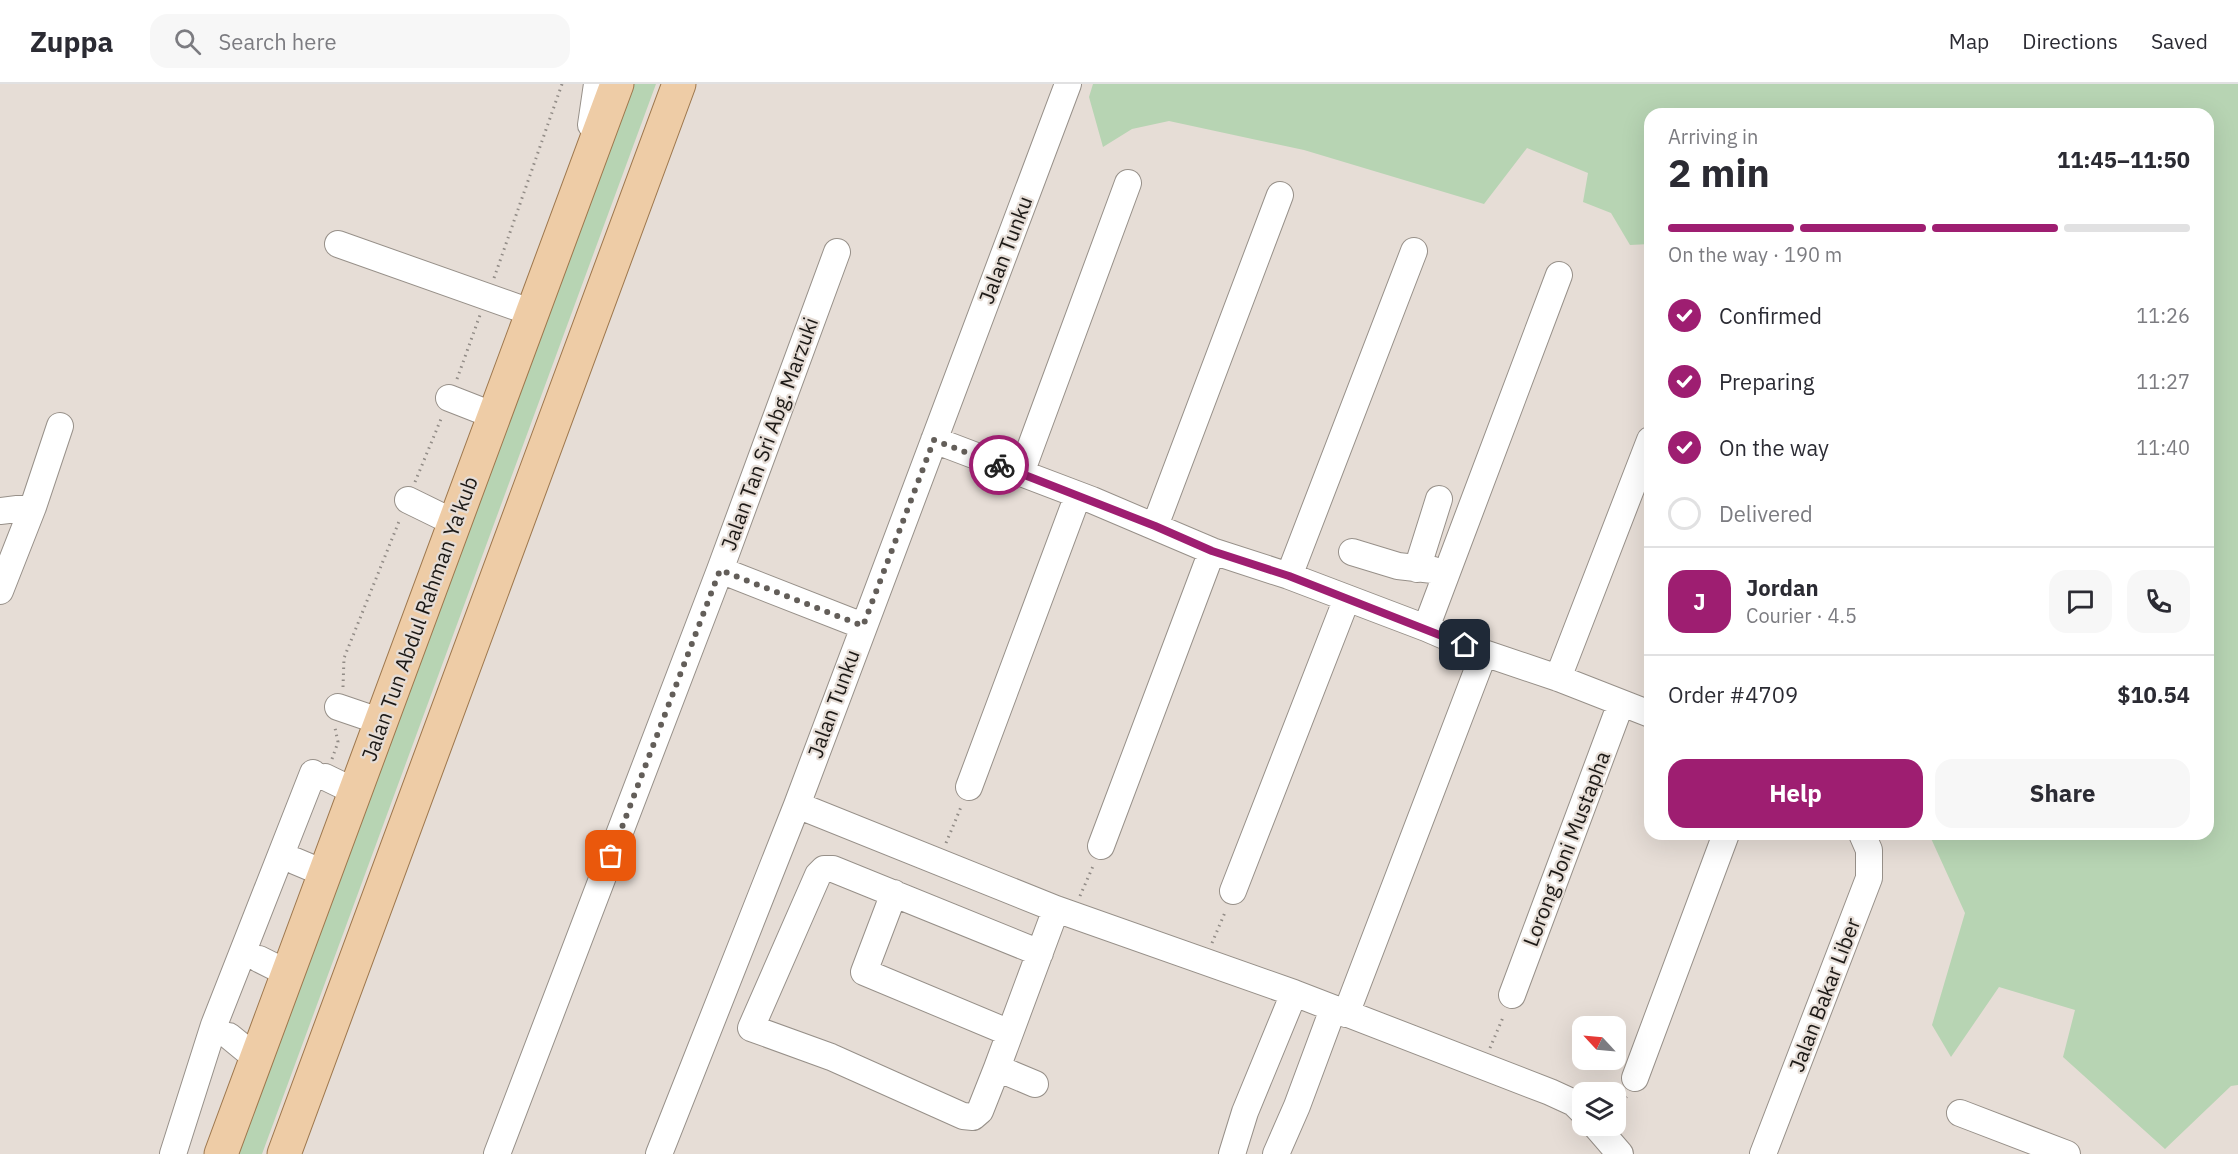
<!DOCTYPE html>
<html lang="en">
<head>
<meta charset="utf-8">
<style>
	:root { --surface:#fff; --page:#f7f7f7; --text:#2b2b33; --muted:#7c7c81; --line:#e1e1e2; --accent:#9e1e71 }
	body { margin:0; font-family:"IBM Plex Sans",sans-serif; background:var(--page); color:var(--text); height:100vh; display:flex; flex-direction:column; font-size:22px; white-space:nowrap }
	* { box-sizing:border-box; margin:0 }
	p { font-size:20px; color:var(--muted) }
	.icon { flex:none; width:33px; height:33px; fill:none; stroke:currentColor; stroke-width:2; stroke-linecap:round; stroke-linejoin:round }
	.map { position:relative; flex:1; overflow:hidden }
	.drawer { position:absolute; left:1644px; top:24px; width:570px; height:732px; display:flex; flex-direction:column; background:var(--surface); border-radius:18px; box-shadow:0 6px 24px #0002 }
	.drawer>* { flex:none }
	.needle { width:39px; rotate:296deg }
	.tools { position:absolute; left:1572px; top:932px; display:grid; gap:12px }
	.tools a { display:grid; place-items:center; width:54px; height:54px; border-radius:12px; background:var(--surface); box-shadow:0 6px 24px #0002; font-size:30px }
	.pin { position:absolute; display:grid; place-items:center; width:51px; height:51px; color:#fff; margin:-26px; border-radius:12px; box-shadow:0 3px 9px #0006 }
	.courier { position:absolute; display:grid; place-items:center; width:60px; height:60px; margin:-30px; border:4px solid #9e1e71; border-radius:50%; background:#fff; color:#222; box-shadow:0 2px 8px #0007 }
	.summary em { font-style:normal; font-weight:700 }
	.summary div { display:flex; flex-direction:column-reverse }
	.summary { display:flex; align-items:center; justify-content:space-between; height:102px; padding:0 24px }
	h1 { font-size:39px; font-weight:700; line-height:45px }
	.bar { display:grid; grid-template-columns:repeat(4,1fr); gap:9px 6px; align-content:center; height:72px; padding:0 24px }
	.bar i { height:8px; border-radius:4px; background:var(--line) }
	.bar .on { background:var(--accent) }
	.bar p { grid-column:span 4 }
	.line { display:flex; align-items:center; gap:15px; padding:0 24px; border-top:2px solid var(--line) }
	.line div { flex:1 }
	.round { display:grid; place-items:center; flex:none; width:63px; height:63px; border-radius:18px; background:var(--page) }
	ol { padding:0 24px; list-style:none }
	li { display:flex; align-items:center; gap:18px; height:66px }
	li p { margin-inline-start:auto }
	li .icon { padding:6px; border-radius:50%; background:var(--accent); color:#fff; stroke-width:4 }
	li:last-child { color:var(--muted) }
	li i { width:33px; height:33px; border:3px solid var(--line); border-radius:50% }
	.button { display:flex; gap:12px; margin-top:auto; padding:12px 24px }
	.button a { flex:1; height:69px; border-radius:18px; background:var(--accent); color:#fff; font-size:24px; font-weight:700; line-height:69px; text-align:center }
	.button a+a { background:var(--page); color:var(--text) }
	header { display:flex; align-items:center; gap:36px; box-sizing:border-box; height:84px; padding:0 30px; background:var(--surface); border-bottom:2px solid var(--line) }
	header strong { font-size:28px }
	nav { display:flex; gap:33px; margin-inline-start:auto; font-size:21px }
	.search { width:420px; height:54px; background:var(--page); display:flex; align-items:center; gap:15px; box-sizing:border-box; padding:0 21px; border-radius:18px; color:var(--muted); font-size:22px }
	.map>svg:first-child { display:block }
</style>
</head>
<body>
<header>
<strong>Zuppa</strong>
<div class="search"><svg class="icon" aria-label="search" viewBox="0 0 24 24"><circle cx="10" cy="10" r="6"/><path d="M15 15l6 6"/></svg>Search here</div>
<nav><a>Map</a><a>Directions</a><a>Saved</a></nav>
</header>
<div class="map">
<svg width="2238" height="1070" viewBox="0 0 2238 1070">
	<rect width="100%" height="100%" fill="#e6ddd6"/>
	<path fill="#b7d4b3" d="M630 0H656L262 1070H238Z
		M1093 0H2238V1001L2231 1002 2165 1065 2063 973 2075 926 1999 903 1951 973 1932 941 1965 829 1929 750H2208V30H1650V160L1630 161 1611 129 1583 118 1588 89 1527 64 1484 120 1304 66 1169 37 1132 45 1103 63 1089 13Z"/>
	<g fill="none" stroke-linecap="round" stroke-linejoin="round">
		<g stroke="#979089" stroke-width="28">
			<path id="minor" d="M591 41 597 0
				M338 160 533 229
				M449 314 495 332
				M934 356 1092 416 1212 467 1289 492 1426 544 1484 569 1558 594 1650 630
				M1021 389 1128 99
				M408 416 455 439
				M0 427 33 423
				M1155 442 1280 111
				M1352 468 1398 482 1433 486 1446 491
				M1417 485 1439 415
				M720 486 863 542
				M1289 492 1414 167
				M0 507 33 423 60 342
				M1426 544 1559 191
				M1558 594 1650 356
				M338 623 382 638
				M325 693 356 708
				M969 703 1078 411
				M797 721 1056 825 1294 909 1550 1008 1574 1019 1582 1027
				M1101 762 1212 467
				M295 777 326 790
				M1233 807 1347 514
				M894 809 864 888 1010 949
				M1040 869 833 785H824L818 791 751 944 831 973 963 1032 973 1033 980 1027 997 984 1056 825
				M259 875 289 890
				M1512 911 1621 619
				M1346 930 1484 569
				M229 952 257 975
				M997 984 1035 1000
				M1635 994 1726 750
				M1960 1029 2067 1070
				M1595 1041 1620 1070
				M173 1070 214 941 313 689
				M497 1070 720 486 837 168
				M659 1070 797 721 1068 0
				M1232 1070 1245 1028 1294 909
				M1276 1070 1297 1022 1333 925
				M1763 1070 1869 794V766L1862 750"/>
		</g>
		<g stroke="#9d774d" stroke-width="35">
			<path id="major" d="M221 1070 617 0
				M284 1070 679 0"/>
		</g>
		<path stroke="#918b86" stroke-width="3" stroke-dasharray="1.5 4.5" stroke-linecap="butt" d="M494 194 562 0
			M457 295 480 231
			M415 398 441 335
			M343 603 344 574 400 435
			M332 675 338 658 335 644
			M946 759 961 723
			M1080 812 1094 780
			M1212 859 1226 826
			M1490 964 1504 931
			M1616 1028 1627 1013"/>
		<use href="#minor" stroke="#fff" stroke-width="26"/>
		<use href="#major" stroke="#eecca6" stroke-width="33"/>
	</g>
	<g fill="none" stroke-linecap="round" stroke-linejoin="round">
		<path stroke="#635e59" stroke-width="6" stroke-dasharray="0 10.8" d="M611 772 720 486 863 542 934 356 999 381"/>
		<path stroke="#9e1e71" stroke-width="8" d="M999 381 1155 442 1212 467 1289 492 1465 561"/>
	</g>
	<g text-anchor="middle" stroke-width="4.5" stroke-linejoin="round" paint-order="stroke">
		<g font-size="21" fill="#1c1916" stroke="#e6ddd6">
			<text transform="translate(1006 166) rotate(-69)" y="7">Jalan Tunku</text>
			<text transform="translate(770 350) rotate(-70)" y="7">Jalan Tan Sri Abg. Marzuki</text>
			<text transform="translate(420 535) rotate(-70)" y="7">Jalan Tun Abdul Rahman Ya'kub</text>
			<text transform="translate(834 620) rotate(-70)" y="7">Jalan Tunku</text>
			<text transform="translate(1567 765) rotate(-69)" y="7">Lorong Joni Mustapha</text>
			<text transform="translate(1825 911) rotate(-69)" y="7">Jalan Bakar Liber</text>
		</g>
	</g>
</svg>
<div class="tools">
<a><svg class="needle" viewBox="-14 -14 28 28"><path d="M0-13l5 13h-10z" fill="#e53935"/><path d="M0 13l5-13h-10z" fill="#7c7c81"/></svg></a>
<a><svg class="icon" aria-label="layers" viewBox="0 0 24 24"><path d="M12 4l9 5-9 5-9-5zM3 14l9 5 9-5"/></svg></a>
</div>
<div class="pin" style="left:611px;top:772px;background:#ea580c"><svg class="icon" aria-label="bag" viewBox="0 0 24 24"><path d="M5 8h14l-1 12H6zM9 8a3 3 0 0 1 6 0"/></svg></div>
<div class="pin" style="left:1465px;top:561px;background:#1f2937"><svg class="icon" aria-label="home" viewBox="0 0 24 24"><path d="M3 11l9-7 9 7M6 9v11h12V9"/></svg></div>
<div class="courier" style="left:999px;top:381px"><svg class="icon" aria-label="bike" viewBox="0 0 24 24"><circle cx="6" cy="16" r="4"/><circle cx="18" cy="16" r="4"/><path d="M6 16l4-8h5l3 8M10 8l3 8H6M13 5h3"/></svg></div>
<section class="drawer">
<div class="summary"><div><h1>2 min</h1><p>Arriving in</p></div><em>11:45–11:50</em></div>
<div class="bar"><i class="on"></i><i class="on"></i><i class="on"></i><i></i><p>On the way · 190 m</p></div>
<ol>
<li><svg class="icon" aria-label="check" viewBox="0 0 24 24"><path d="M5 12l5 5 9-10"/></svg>Confirmed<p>11:26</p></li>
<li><svg class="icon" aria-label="check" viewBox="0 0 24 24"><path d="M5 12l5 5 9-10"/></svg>Preparing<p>11:27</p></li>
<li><svg class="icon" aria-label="check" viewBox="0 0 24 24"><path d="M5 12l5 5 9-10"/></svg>On the way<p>11:40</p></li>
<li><i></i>Delivered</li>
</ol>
<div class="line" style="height:108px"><b class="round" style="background:var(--accent);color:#fff">J</b><div><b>Jordan</b><p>Courier · 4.5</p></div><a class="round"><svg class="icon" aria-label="chat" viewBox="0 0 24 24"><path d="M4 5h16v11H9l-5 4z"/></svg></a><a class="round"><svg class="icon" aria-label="phone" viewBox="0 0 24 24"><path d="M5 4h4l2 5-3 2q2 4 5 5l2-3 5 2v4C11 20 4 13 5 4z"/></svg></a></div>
<div class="line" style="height:78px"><div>Order #4709</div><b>$10.54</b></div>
<div class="button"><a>Help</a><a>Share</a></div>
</section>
</div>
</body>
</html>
